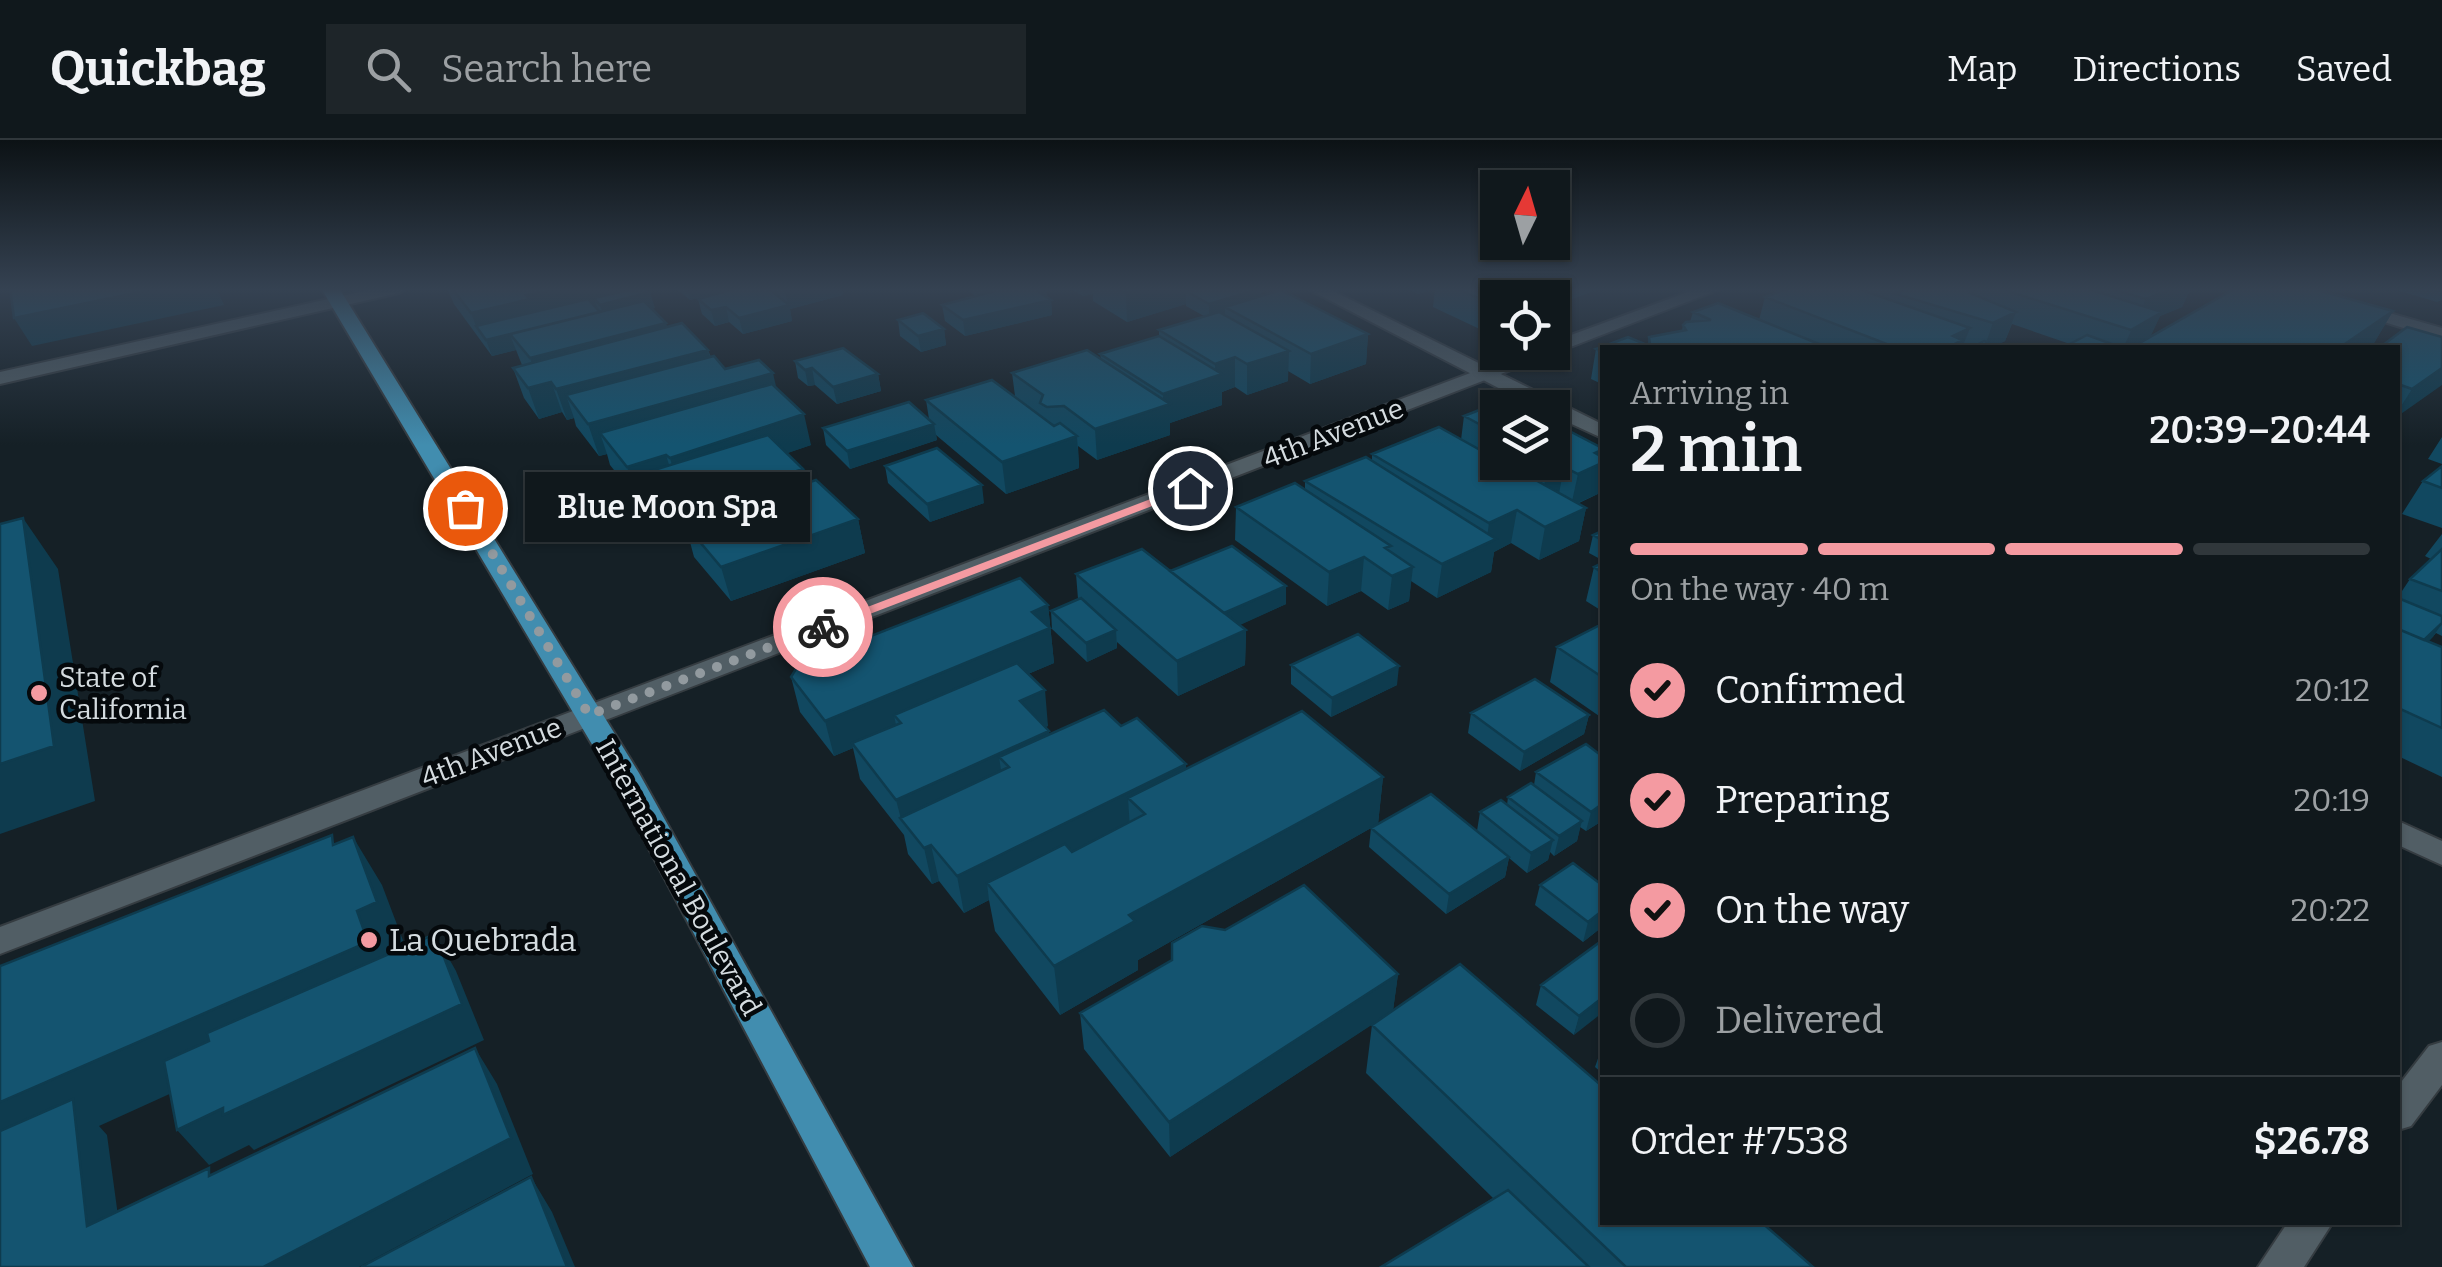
<!DOCTYPE html>
<html lang="en">
<head>
<meta charset="utf-8">
<style>
	:root { --surface:#10181c; --page:#1e2529; --text:#f1f3f6; --muted:#9ca0a3; --line:#30373b; --accent:#f49aa1 }
	body { margin:0; font-family:Bitter,serif; background:var(--page); color:var(--text); height:100vh; display:flex; flex-direction:column; font-size:38px; white-space:nowrap }
	* { box-sizing:border-box; margin:0 }
	p { font-size:32px; color:var(--muted) }
	.icon { flex:none; width:55px; height:55px; fill:none; stroke:currentColor; stroke-width:2; stroke-linecap:round; stroke-linejoin:round }
	.map { position:relative; flex:1; overflow:hidden }
	.side { position:absolute; left:1600px; top:205px; width:800px; height:880px; display:flex; flex-direction:column; background:var(--surface); border-radius:0px; box-shadow:0 2px 8px #0004,0 0 0 2px var(--line) }
	.side>* { flex:none }
	.needle { width:65px; rotate:5deg }
	.controls { position:absolute; left:1480px; top:30px; display:grid; gap:20px }
	.controls a { display:grid; place-items:center; width:90px; height:90px; border-radius:0px; background:var(--surface); box-shadow:0 2px 8px #0004,0 0 0 2px var(--line); font-size:50px }
	.pin { position:absolute; display:grid; place-items:center; width:85px; height:85px; color:#fff; margin:-42px; border:5px solid #fff; border-radius:50%; box-shadow:0 2px 10px #0007 }
	.courier { position:absolute; display:grid; place-items:center; width:100px; height:100px; margin:-50px; border:8px solid #f49aa1; border-radius:50%; background:#fff; color:#222; box-shadow:0 2px 12px #0007 }
	.bubble { position:absolute; height:70px; border-radius:0px; background:var(--surface); box-shadow:0 2px 8px #0004,0 0 0 2px var(--line); font-size:32px; font-weight:600; line-height:70px; text-align:center }
	.overview em { font-style:normal; font-weight:600 }
	.overview div { display:flex; flex-direction:column-reverse }
	.overview { display:flex; align-items:center; justify-content:space-between; height:170px; padding:0 30px }
	h1 { font-size:65px; font-weight:600; line-height:75px }
	.bar { display:grid; grid-template-columns:repeat(4,1fr); gap:15px 10px; align-content:center; height:120px; padding:0 30px }
	.bar i { height:12px; border-radius:8px; background:var(--line) }
	.bar .on { background:var(--accent) }
	.bar p { grid-column:span 4 }
	.line { display:flex; align-items:center; gap:25px; padding:0 30px; border-top:2px solid var(--line) }
	.line div { flex:1 }
	ol { padding:0 30px; list-style:none }
	li { display:flex; align-items:center; gap:30px; height:110px }
	li p { margin-inline-start:auto }
	li .icon { padding:10px; border-radius:50%; background:var(--accent); color:#111; stroke-width:4 }
	li:last-child { color:var(--muted) }
	li i { width:55px; height:55px; border:5px solid var(--line); border-radius:50% }
	header { display:flex; align-items:center; gap:60px; box-sizing:border-box; height:140px; padding:0 50px; background:var(--surface); border-bottom:2px solid var(--line) }
	header strong { font-size:48px }
	nav { display:flex; gap:55px; margin-inline-start:auto; font-size:35px }
	.search { width:700px; height:90px; background:var(--page); display:flex; align-items:center; gap:25px; box-sizing:border-box; padding:0 35px; border-radius:0px; color:var(--muted); font-size:38px }
	.map>svg:first-child { display:block }
</style>
</head>
<body>
<header>
<strong>Quickbag</strong>
<div class="search"><svg class="icon" aria-label="search" viewBox="0 0 24 24"><circle cx="10" cy="10" r="6"/><path d="M15 15l6 6"/></svg>Search here</div>
<nav><a>Map</a><a>Directions</a><a>Saved</a></nav>
</header>
<div class="map">
<svg width="2442" height="1127" viewBox="0 0 2442 1127">
	<rect width="100%" height="100%" fill="#152026"/>
	<g fill="none" stroke-linecap="round" stroke-linejoin="round">
		<g stroke="#353c41" stroke-width="4">
			<path id="minor" d="M378 148H408L399 153 0 244V232Z
				M1699 148H1723L0 814V787L1526 212H1552V202Z"/>
		</g>
		<g stroke="#353c41" stroke-width="4">
			<path id="tertiary" d="M2442 902V945L2411 986 2398 990V946L2429 906Z
				M2288 1082H2333L2304 1127H2258Z"/>
		</g>
		<g stroke="#353c41" stroke-width="4">
			<path id="secondary" d="M1306 148H1327L1602 284V298L1552 275V268H1537Z
				M2275 148H2302L2442 188V200Z
				M2398 681 2442 701V725L2398 705Z"/>
		</g>
		<g stroke="#353c41" stroke-width="4">
			<path id="primary" d="M321 148H339L639 633 913 1127H870L609 633Z"/>
		</g>
		<use href="#minor" fill="#515e65" fill-rule="evenodd"/>
		<use href="#tertiary" fill="#515e65" fill-rule="evenodd"/>
		<use href="#secondary" fill="#515e65" fill-rule="evenodd"/>
		<use href="#primary" fill="#418daf" fill-rule="evenodd"/>
	</g>
	<path fill="#114860" d="M447 148H633L655 168H652L668 187 708 210 711 217 725 229 776 247 811 305 787 313 806 343 858 379 865 413 731 461 694 417 690 402 683 404 652 366 648 356 637 359 610 325 607 314 599 316 576 286 574 278 567 280 562 272 539 279 524 258 513 228 522 225 516 210 492 216 454 164Z
		M676 148H842L843 155 790 169 792 181 743 194 729 182 715 186 702 174 698 159 711 155 690 160Z
		M970 148H1042L1046 150 1047 157 1051 160 1052 175 965 196 945 181 942 165 976 156 970 152Z
		M1069 148H1261V156L1368 194 1366 224 1310 244 1288 231V241L1247 255 1235 247 1222 252V265L1170 283V295L1097 320 1078 306 1079 328 1006 354 936 295 937 300 850 329 826 305 823 288 929 279 926 260 1015 256 1012 233 1101 219 1100 214 1159 196V190L1204 176 1186 166V164L1127 182 1093 161V154L1083 156Z
		M1404 148H1601L1486 192 1433 167 1435 149 1418 154Z
		M1780 148H1856L1868 152 1870 148H2191L2182 167 2160 176 2150 196 2236 148H2310L2393 171 2371 208H2062L2070 204 2012 184 2005 201 1996 205 2002 208H1602V244L1591 239 1596 209 1628 197 1648 205 1649 197 1682 191 1683 185 1686 182H1690L1693 172 1718 163 1759 180 1765 157 1778 152Z
		M2402 148H2442V160L2437 162 2400 151Z
		M898 180 944 189 946 205 921 212 900 196Z
		M2442 197 2398 276V208Z
		M795 221 878 234 881 251 837 264 815 245 808 246 798 238Z
		M1498 268V322H1552V282L1602 352 1577 364 1586 368 1579 401 1539 420 1511 403 1494 412 1491 432 1437 458 1411 441 1409 461 1388 470 1361 451 1327 466 1235 400 1236 367 1305 349V341L1372 320V314L1461 300 1464 276Z
		M2442 297V324L2428 319Z
		M885 326 984 363 930 382 888 343Z
		M2442 326V388L2402 374 2423 341Z
		M1602 391V471L1586 461 1594 427 1598 425 1600 419 1589 413 1593 395Z
		M2442 394V496L2436 493 2428 502 2442 507V637L2398 616V457L2410 439 2431 419 2425 416Z
		M1170 431 1286 446V464L1239 485 1246 490 1245 525 1178 556 1117 502V508L1087 522 1052 489 1051 471 1078 459 1076 434Z
		M1048 465 1054 523 1028 534 1048 586 1045 587 1049 591V594L1121 586 1186 629 1383 637 1378 684 1477 691 1480 672 1507 665 1508 657 1534 645 1536 632 1602 616V681L1586 691 1580 687 1577 701 1554 716 1550 712 1548 720 1527 733 1509 718 1505 737 1446 774 1369 707 1371 688 1138 820V830L1060 875 995 791 989 760 964 773 939 741 932 744 908 714 904 695 860 639 853 608 834 616 800 572 791 537Z
		M1602 484V578L1550 542 1557 507Z
		M1291 525 1397 545 1331 577 1291 544Z
		M1471 573 1589 575 1584 594 1520 631 1468 593Z
		M1540 745H1602V787L1583 802 1535 765Z
		M1602 804 1574 895 1536 865 1541 845Z
		M1398 834 1393 870 1813 1127H1381L1493 1058 1366 933 1372 885 1386 875 1170 1017 1084 909 1080 873Z
		M1602 907V933L1595 927Z"/>
	<path fill="#0e3b4e" d="M159 148H225L217 149 224 165 32 206 14 178Z
		M564 148H633L636 156 650 152 655 168 605 180 600 165 594 158 598 171 510 195 516 210 492 216 486 200 476 186 471 173 526 155Z
		M687 148H741L690 160Z
		M784 148H842L843 155 790 169 792 181 743 194 739 178 788 165Z
		M1083 148H1092L1093 154 1083 156Z
		M1146 148H1222L1186 151V164L1127 182 1126 153Z
		M1262 148 1261 163 1225 167V174L1209 179V164Z
		M1419 148H1435L1418 154Z
		M1532 148H1601L1552 166V158H1505Z
		M2174 148H2191L2182 167 2160 176 2149 200 2137 208H2123L2146 159Z
		M1046 150 1047 161 1051 160 1052 175 965 196 963 180Z
		M1498 160V187L1486 192 1490 163Z
		M726 167 729 182 715 186 711 170Z
		M2393 171 2371 208H2339Z
		M2016 172 2005 201 1992 208H1984L1993 183Z
		M666 183 675 212 552 244 562 272 539 279 528 248 539 245 530 218Z
		M1970 188 1962 208H1946L1953 196Z
		M944 189 946 205 921 212 918 196Z
		M1368 194 1366 224 1310 244 1311 214Z
		M708 210 716 239 566 255 574 278 567 280 556 249Z
		M1289 211 1288 241 1247 255V224Z
		M1235 217V247L1222 252V265L1170 283V295L1097 320 1095 289 1163 266V254L1215 237V224Z
		M812 228 815 245 808 246 805 230Z
		M2442 228V245L2398 276V271L2412 249Z
		M773 233 780 264 600 293 607 314 599 316 588 284Z
		M878 234 881 251 837 264 833 247Z
		M804 274 811 305 679 351 670 318Z
		M934 284 937 300 850 329 847 311Z
		M1077 296 1079 328 1006 354 1002 322Z
		M1602 310V352L1571 366 1578 334 1595 313Z
		M666 315 676 347 641 334 648 356 637 359 627 327Z
		M1564 327 1558 359 1540 367 1546 335Z
		M803 329 810 361 684 383 690 402 683 404 673 371Z
		M982 345 984 363 930 382 927 364Z
		M1586 368 1579 401 1539 420 1545 387Z
		M1517 370 1511 403 1494 412 1491 432 1437 458 1442 424 1486 404 1489 383Z
		M23 378 58 429 95 661 0 694V624Z
		M858 379 865 413 731 461 721 427Z
		M1364 417 1361 451 1327 466 1329 432Z
		M1413 427 1409 461 1388 470 1392 436Z
		M1286 446V464L1216 496V477Z
		M1048 465 1054 523 902 587 901 583 894 575 897 590 852 603 853 608 834 616 825 581 1032 472Z
		M2442 483 2433 497 2403 526 2417 507Z
		M1116 490 1117 508 1087 522 1086 503Z
		M1246 490 1245 525 1178 556 1177 521Z
		M1399 526 1397 545 1331 577 1332 558Z
		M1045 550 1048 586 1025 596 1020 561Z
		M1589 575 1584 594 1520 631 1524 612Z
		M1049 591 1053 626 1009 627 999 617 1004 649 901 679 896 660Z
		M1186 624 1187 660 1145 674 1128 658 1130 689 987 743 989 760 964 773 957 736Z
		M1383 637 1378 684 1138 820V830L1060 875 1054 826 1129 775Z
		M1602 664V681L1586 691 1591 672Z
		M1582 681 1577 701 1554 716 1559 696Z
		M353 697 382 745 407 811 399 850 99 986 107 995 124 1120 0 1024V962L357 771Z
		M1553 700 1548 720 1527 733 1531 713Z
		M931 705 939 741 932 744 924 708Z
		M1509 717 1505 737 1446 774 1449 754Z
		M1602 771V787L1583 802 1588 782Z
		M435 794 456 831 484 900 254 1010 249 1005 209 1025 177 990Z
		M1398 834 1393 871 1170 1017 1169 982Z
		M1602 858V873L1574 895 1579 876Z
		M475 908 497 944 533 1034 359 1127H263Z
		M531 1037 552 1072 575 1127H567Z"/>
	<path fill="#145470" stroke="#0e3b4e" stroke-width="2.5" d="M10 148H159L14 178Z
		M452 148H564L526 155 530 159 471 173Z
		M637 148H646L650 152 600 165 594 158Z
		M737 148H768L789 165 739 178 726 167 711 170 698 159Z
		M984 148H1042L1046 150 1039 152 1051 160 963 180 942 165 991 152Z
		M1116 148H1146L1126 153Z
		M1196 148H1262L1209 164 1186 151Z
		M1455 148H1532L1505 158H1498V160L1490 163Z
		M1780 148H1856L1970 188 1953 196 1962 200 1947 208H1897L1765 157 1784 150Z
		M1898 148H1966L1975 151 1970 153 2016 172 1993 183 1896 154 1904 150Z
		M1998 148H2085L2162 172 2131 190Z
		M2108 148H2174L2146 159Z
		M2236 148H2310L2393 171 2339 208H2131Z
		M1281 150 1368 194 1311 214 1225 167Z
		M588 159 600 172 486 200 476 186Z
		M644 161 666 183 530 218 510 194Z
		M1718 163 1829 208H1602V212L1596 209 1628 197 1647 205 1650 204 1649 197 1686 190 1683 185 1686 182 1711 180 1693 172Z
		M1219 172 1289 211 1247 224 1235 217 1215 224 1159 190Z
		M923 173 944 189 918 196 898 180Z
		M682 183 708 210 556 249 551 242 528 248 513 228Z
		M2407 187 2442 197V228L2412 249 2398 244V208H2379Z
		M2087 195 2123 208H2062Z
		M1159 196 1222 234 1163 254 1100 214Z
		M1984 201 2002 208H1971Z
		M843 208 878 234 833 247 812 228 805 230 795 221Z
		M1087 210 1170 264 1095 289 1064 266 1047 267 1040 263 1043 255 1012 233Z
		M714 216 725 229 759 220 773 233 588 284 566 255Z
		M992 240 1054 286 1060 283 1077 296 1002 322 926 260Z
		M772 244 804 274 670 318 666 315 627 327 600 293Z
		M1507 259 1524 268H1498V294L1464 276Z
		M909 262 934 284 847 311 823 288Z
		M1552 282 1602 308V310L1595 313 1602 317V323L1578 334 1564 327 1546 335 1523 322H1552Z
		M1439 287 1498 320V322H1503L1586 368 1545 387 1517 370 1489 383 1372 314Z
		M768 295 803 329 673 371 641 334Z
		M1498 297V308L1486 302Z
		M937 308 982 345 927 364 885 326Z
		M1366 317 1496 399 1442 424 1305 341Z
		M2442 326V348L2423 341Z
		M816 340 858 379 721 427 684 383Z
		M1295 343 1391 406 1385 408 1413 427 1392 436 1364 417 1329 432 1236 367Z
		M23 378 54 606 0 624V384Z
		M1602 391V400L1593 395Z
		M1232 406 1286 446 1224 473 1170 431Z
		M1142 409 1246 490 1177 521 1076 434Z
		M2442 409V451L2410 439Z
		M1602 423V433L1594 427Z
		M1020 438 1048 465 1032 472 1050 488 825 581 791 537 799 524Z
		M1081 458 1116 490 1086 503 1051 471Z
		M2398 458 2442 476V483L2424 500 2398 489Z
		M1602 484V537L1557 507Z
		M2398 489 2442 507V588L2398 568Z
		M1358 494 1399 526 1332 558 1291 525Z
		M1017 523 1045 550 1020 561 1049 591 896 660 852 603 901 583 894 575Z
		M1535 539 1589 575 1524 612 1471 573Z
		M1104 570 1121 586 1137 578 1186 624 957 736 931 705 924 708 900 678 1009 627 999 617Z
		M1302 571 1383 637 1129 775 1135 781 1054 826 987 743 1065 704 1072 712 1145 674 1128 658Z
		M1586 604 1602 616V664L1591 672 1536 632Z
		M1531 643 1582 681 1559 696 1508 657Z
		M1431 654 1509 717 1449 754 1371 688Z
		M1501 660 1553 700 1531 713 1480 672Z
		M332 695 333 705 353 697 377 762 357 771 368 802 0 962V826Z
		M1573 723 1602 745V771L1588 782 1540 745Z
		M1304 745 1398 834 1169 982 1080 873 1172 820V803L1202 786 1225 790Z
		M435 794 462 864 223 975V968L177 990 164 921 209 901 207 893Z
		M1600 802 1602 804V858L1579 876 1541 845Z
		M1460 824 1602 946V1082H1761L1813 1127H1626L1372 885Z
		M475 908 511 998 263 1127H0V991L73 959 87 1086 209 1028V1036Z
		M531 1037 567 1127H361Z
		M1508 1050 1589 1127H1381Z"/>
	<linearGradient id="sky" x2="0" y2="1"><stop stop-color="#0c1215"/><stop offset="0.49" stop-color="#354252"/><stop offset="1" stop-color="#354252" stop-opacity="0"/></linearGradient>
	<rect width="2442" height="305" fill="url(#sky)"/>
	<path fill="#f49aa1" d="M1190 344 1194 345V350L828 490 815 487Z"/>
	<g fill="none" stroke-linecap="round" stroke-linejoin="round">
		<path stroke="#929a9f" stroke-width="10" stroke-dasharray="0 18" d="M465 368 589 575 823 487"/>
	</g>
	<g fill="#f49aa1" stroke="#05090c" stroke-width="4">
		<circle cx="39" cy="553" r="10"/>
		<circle cx="369" cy="800" r="10"/>
	</g>
	<g text-anchor="middle" stroke-width="9" stroke-linejoin="round" paint-order="stroke">
		<g font-size="28" fill="#d5dce0" stroke="#05090c">
			<text transform="translate(1333 293) rotate(-21)" y="10">4th Avenue</text>
			<text transform="translate(491 612) rotate(-21)" y="10">4th Avenue</text>
			<text transform="translate(679 737) rotate(61)" y="10">International Boulevard</text>
		</g>
		<g font-size="28" fill="#d5dce0" stroke="#05090c" text-anchor="start">
			<text x="59" y="547">State of<tspan x="59" dy="32">California</tspan></text>
		</g>
		<g font-size="32" fill="#d5dce0" stroke="#05090c" text-anchor="start">
			<text x="389" y="811">La Quebrada</text>
		</g>
	</g>
</svg>
<div class="controls">
<a><svg class="needle" viewBox="-14 -14 28 28"><path d="M0-13l5 13h-10z" fill="#e53935"/><path d="M0 13l5-13h-10z" fill="#9ca0a3"/></svg></a>
<a><svg class="icon" aria-label="locate" viewBox="0 0 24 24"><circle cx="12" cy="12" r="6"/><path d="M12 2v4M12 18v4M2 12h4M18 12h4"/></svg></a>
<a><svg class="icon" aria-label="layers" viewBox="0 0 24 24"><path d="M12 4l9 5-9 5-9-5zM3 14l9 5 9-5"/></svg></a>
</div>
<div class="pin" style="left:465px;top:368px;background:#ea580c"><svg class="icon" aria-label="bag" viewBox="0 0 24 24"><path d="M5 8h14l-1 12H6zM9 8a3 3 0 0 1 6 0"/></svg></div>
<div class="pin" style="left:1190px;top:348px;background:#1f2937"><svg class="icon" aria-label="home" viewBox="0 0 24 24"><path d="M3 11l9-7 9 7M6 9v11h12V9"/></svg></div>
<div class="courier" style="left:823px;top:487px"><svg class="icon" aria-label="bike" viewBox="0 0 24 24"><circle cx="6" cy="16" r="4"/><circle cx="18" cy="16" r="4"/><path d="M6 16l4-8h5l3 8M10 8l3 8H6M13 5h3"/></svg></div>
<div class="bubble" style="left:525px;top:332px;width:285px">Blue Moon Spa</div>
<section class="side">
<div class="overview"><div><h1>2 min</h1><p>Arriving in</p></div><em>20:39–20:44</em></div>
<div class="bar"><i class="on"></i><i class="on"></i><i class="on"></i><i></i><p>On the way · 40 m</p></div>
<ol>
<li><svg class="icon" aria-label="check" viewBox="0 0 24 24"><path d="M5 12l5 5 9-10"/></svg>Confirmed<p>20:12</p></li>
<li><svg class="icon" aria-label="check" viewBox="0 0 24 24"><path d="M5 12l5 5 9-10"/></svg>Preparing<p>20:19</p></li>
<li><svg class="icon" aria-label="check" viewBox="0 0 24 24"><path d="M5 12l5 5 9-10"/></svg>On the way<p>20:22</p></li>
<li><i></i>Delivered</li>
</ol>
<div class="line" style="height:130px"><div>Order #7538</div><b>$26.78</b></div>
</section>
</div>
</body>
</html>
